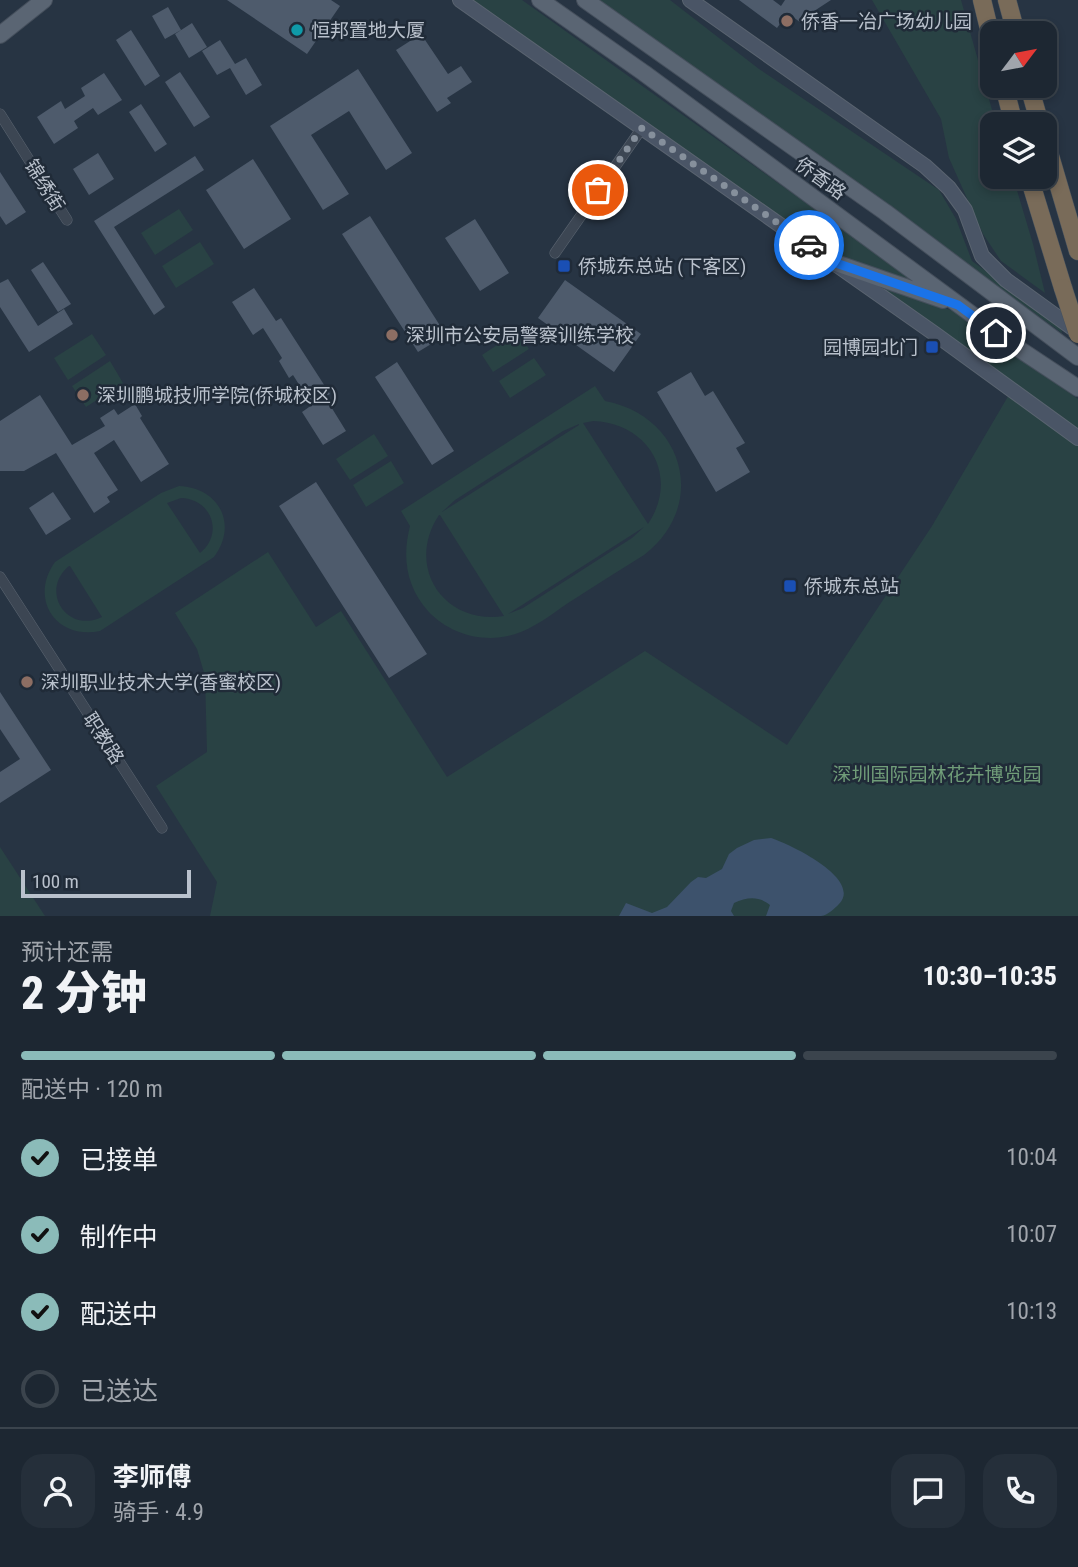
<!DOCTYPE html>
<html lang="zh">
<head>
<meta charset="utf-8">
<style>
	:root { --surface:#1d2732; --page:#252f3a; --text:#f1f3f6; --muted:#a0a5ac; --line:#3b444d; --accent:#8bbbb9 }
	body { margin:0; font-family:"Roboto Condensed","Noto Sans SC",sans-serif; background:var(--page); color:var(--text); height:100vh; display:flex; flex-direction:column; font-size:26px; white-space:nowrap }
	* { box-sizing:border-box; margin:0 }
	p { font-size:23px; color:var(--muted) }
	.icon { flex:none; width:38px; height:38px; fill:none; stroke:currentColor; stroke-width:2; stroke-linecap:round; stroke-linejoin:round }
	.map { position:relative; height:916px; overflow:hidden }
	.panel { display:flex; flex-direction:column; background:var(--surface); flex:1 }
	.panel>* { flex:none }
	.needle { width:46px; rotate:58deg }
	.fabs { position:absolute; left:980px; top:21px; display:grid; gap:14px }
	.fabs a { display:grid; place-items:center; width:77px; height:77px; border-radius:14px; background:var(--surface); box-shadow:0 4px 10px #0003,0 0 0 2px var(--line); font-size:35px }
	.scale { position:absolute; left:21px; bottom:18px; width:170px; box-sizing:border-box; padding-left:7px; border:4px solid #b9c1cc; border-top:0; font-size:19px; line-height:24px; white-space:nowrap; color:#b9c1cc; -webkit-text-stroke:5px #202b38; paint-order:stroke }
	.pin { position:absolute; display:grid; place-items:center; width:60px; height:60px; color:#fff; margin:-30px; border:4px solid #fff; border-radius:50%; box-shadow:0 2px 7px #0007 }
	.courier { position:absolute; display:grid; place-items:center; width:70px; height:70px; margin:-35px; border:5px solid #1a73e8; border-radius:50%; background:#fff; color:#222; box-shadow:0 2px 9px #0007 }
	.head em { font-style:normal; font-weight:800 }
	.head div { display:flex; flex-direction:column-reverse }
	.head { display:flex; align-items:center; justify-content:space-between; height:119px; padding:0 21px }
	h1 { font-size:46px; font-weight:800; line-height:52px }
	.bar { display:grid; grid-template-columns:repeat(4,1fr); gap:10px 7px; align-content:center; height:84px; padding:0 21px }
	.bar i { height:9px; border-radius:5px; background:var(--line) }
	.bar .on { background:var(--accent) }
	.bar p { grid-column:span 4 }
	.line { display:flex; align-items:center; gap:18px; padding:0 21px; border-top:2px solid var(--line) }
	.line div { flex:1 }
	.round { display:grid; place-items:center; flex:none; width:74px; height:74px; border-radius:21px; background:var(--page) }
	ol { padding:0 21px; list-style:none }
	li { display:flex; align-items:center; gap:21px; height:77px }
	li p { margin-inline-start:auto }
	li .icon { padding:7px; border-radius:50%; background:var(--accent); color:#111; stroke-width:4 }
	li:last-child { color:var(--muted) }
	li i { width:38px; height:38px; border:4px solid var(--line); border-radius:50% }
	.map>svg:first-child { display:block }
</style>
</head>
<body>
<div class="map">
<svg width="1078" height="916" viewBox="0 0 1078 916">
	<rect width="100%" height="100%" fill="#273443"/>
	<path fill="#294244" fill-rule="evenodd" d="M470 0H522L918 283 829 259Z
		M597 0H670L759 69 939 190 956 219 972 261 1061 326 1062 333Z
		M872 0H961L996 124H992V177H1013L1033 244 1045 293 1001 261 983 234 949 158 941 119Z
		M179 209 193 230 155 255 141 233Z
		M200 242 214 264 176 288 162 266Z
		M884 287 956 312 1078 399V435L882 291Z
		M517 332 529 349 493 372 482 355Z
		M92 334 106 355 68 380 54 358Z
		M534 358 546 375 510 398 499 381Z
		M110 361 123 383 86 407 72 386Z
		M595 386 605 401C684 416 709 505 644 555 621 569 598 584 576 598 558 609 541 624 521 632 489 645 451 636 428 611 406 586 402 557 410 526L401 511ZM593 421C649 423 680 476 648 524L583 423ZM579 424V425L442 512 455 500 563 431ZM439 515H440L504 616C443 625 405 566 439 515ZM644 527 632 538 523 608 508 614Z
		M1010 393 1078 444V916H210L217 882 156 786 207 752 205 676 197 649 175 613 268 552 316 627 341 611 447 777 645 651 787 745 932 526Z
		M374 434 388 456 350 480 336 459Z
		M391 461 404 483 366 507 353 485Z
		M179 486C220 488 238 525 214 557L100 631C55 640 29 598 55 562L161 493ZM181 498C212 499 224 534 200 553L167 503ZM69 566H70L102 617C67 634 39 591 69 566Z
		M0 847 43 913 45 916H0Z"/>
	<path fill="#3d526c" d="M771 838C790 844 863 879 839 904 834 909 828 915 821 916 804 916 783 916 766 916L770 905C759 896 747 897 734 903L731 911 734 916H619L626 903 652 913 667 907 691 882 698 877 706 878 722 869 729 854 737 848 754 840Z"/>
	<path fill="#4e5b6c" d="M227 0H331L340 6 307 54Z
		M739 0H773L781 6 785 0H831L805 17 801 23 788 13 777 28Z
		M168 7 181 30 165 39 152 16Z
		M192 23 207 47 189 58 175 34Z
		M131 30 160 76 145 86 116 40Z
		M421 34 448 74 461 66 472 82 447 98 451 103 437 112 396 50Z
		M220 40 235 64 246 58 262 85 246 95 230 68 217 75 202 51Z
		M358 69 412 153 386 170 349 111 311 135 349 194 323 210 270 126Z
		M180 72 210 117 194 127 165 82Z
		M104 73 122 100 98 115 93 108 74 121 78 128 54 144 37 117 61 101 65 109 85 96 81 88Z
		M141 104 167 144 155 152 129 112Z
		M98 153 114 179 89 195 73 169Z
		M195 156 204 170 114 227 165 307 154 315 94 221Z
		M253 159 291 219 244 249 206 190Z
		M0 172 26 212 6 225 0 216Z
		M370 216 446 335 418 352 342 234Z
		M475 219 509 273 480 291 445 238Z
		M43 262 71 304 58 312 31 270Z
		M8 279 38 326 64 309 73 324 29 352 0 307V283Z
		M565 280 641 334 614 372 538 318Z
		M254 288 276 321 281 318 330 394 325 397 346 431 323 445 302 412 312 405 293 375 289 378 279 361 282 358 263 328 253 335 232 302Z
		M397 362 454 451 432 465 375 377Z
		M691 372 705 396 713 391 745 443 736 448 750 472 716 492 657 392Z
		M40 395 72 445 105 426 100 418 114 409 118 415 135 404 142 416 140 418 169 464 141 482 114 440 94 453 118 490 107 497 110 502 94 513 56 453 24 471H0V421Z
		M316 482 427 654 389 678 279 506Z
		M53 492 71 519 46 535 29 508Z
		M0 692 51 770 0 803V772L20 759 0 729Z"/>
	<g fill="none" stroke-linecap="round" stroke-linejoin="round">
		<g stroke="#5a6470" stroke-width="11">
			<path id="street" d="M0 114 67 220
				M555 253 642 128
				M0 577 162 828"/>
		</g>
		<g stroke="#5a6470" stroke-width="16">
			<path id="secondary" d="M460 0 935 334 1078 438
				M690 0 925 166 949 188 965 210 982 256 1006 280 1078 332"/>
		</g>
		<g stroke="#454f5c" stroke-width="18">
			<path id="primary" d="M540 0 644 73 1016 347 1078 388
				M585 0 885 212 1078 357
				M0 35 44 0
				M833 262 943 300"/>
		</g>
		<g stroke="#46515d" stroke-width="19">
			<path id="highway" d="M982 0 992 41
				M1007 0 1016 33
				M1004 86 1014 124
				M1029 86 1040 124
				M1045 139 1078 251
				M1029 177 1063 288"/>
		</g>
		<use href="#street" stroke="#3c4653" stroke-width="10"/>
		<use href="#secondary" stroke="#4a5566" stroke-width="14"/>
		<use href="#primary" stroke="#5a6573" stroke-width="16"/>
		<use href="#highway" stroke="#796b59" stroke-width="18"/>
		<g stroke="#46515d" stroke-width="19" stroke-linecap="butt">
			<path id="highway-bridge" d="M1063 288 1078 334"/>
		</g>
		<use href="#highway-bridge" stroke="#796b59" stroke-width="18"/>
	</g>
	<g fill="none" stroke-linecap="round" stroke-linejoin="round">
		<path stroke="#86909c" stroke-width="7" stroke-dasharray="0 12.6" d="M598 190 642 128 809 245"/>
		<path stroke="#1a73e8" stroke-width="9" d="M809 245 833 262 958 305 996 333"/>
	</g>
	<g fill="#8d6e63" stroke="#202b38" stroke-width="2.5">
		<circle cx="787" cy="21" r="7"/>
		<circle cx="392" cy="335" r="7"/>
		<circle cx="83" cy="395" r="7"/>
		<circle cx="27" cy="682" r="7"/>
	</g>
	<circle fill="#0f9aa8" stroke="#202b38" stroke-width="2.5" cx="297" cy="30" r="7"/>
	<g fill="#1a4fb4" stroke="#202b38" stroke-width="2.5">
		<rect x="557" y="259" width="14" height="14" rx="3.5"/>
		<rect x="925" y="340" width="14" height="14" rx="3.5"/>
		<rect x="783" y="579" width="14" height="14" rx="3.5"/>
	</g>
	<g text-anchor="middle" stroke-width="5" stroke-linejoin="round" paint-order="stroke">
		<g font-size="19" fill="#b9c1cc" stroke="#202b38" text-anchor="start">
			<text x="801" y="28">侨香一冶广场幼儿园</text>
			<text x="311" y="37">恒邦置地大厦</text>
			<text x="578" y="273">侨城东总站 (下客区)</text>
			<text x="406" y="342">深圳市公安局警察训练学校</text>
			<text x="918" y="354" text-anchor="end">园博园北门</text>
			<text x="97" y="402">深圳鹏城技师学院(侨城校区)</text>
			<text x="804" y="593">侨城东总站</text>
			<text x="41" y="689">深圳职业技术大学(香蜜校区)</text>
		</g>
		<g font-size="19" fill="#b9c1cc" stroke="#202b38">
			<text transform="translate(821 178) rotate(36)" y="7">侨香路</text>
			<text transform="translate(45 185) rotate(58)" y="7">锦绣街</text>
			<text transform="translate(104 738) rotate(57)" y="7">职教路</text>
		</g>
		<g font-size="19" fill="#709d79" stroke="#202b38">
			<text x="937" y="781">深圳国际园林花卉博览园</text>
		</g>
	</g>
</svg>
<div class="fabs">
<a><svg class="needle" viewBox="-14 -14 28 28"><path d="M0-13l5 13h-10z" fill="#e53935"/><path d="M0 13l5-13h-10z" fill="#a0a5ac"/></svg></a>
<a><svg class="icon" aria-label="layers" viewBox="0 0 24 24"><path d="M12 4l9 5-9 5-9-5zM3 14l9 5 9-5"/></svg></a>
</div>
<div class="scale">100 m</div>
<div class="pin" style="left:598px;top:190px;background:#ea580c"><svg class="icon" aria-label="bag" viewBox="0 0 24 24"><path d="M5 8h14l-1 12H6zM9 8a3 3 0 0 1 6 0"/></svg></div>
<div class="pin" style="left:996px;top:333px;background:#1f2937"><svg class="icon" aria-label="home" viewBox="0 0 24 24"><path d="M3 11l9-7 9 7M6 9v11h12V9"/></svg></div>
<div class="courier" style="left:809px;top:245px"><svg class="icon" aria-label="car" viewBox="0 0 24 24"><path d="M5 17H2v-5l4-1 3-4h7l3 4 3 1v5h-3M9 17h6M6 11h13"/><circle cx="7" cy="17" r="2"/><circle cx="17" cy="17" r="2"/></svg></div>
</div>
<section class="panel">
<div class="head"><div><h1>2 分钟</h1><p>预计还需</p></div><em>10:30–10:35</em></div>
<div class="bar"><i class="on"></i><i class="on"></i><i class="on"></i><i></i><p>配送中 · 120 m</p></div>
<ol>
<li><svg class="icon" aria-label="check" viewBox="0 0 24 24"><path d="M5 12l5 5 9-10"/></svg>已接单<p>10:04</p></li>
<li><svg class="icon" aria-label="check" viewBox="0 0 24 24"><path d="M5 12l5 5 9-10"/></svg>制作中<p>10:07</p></li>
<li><svg class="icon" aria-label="check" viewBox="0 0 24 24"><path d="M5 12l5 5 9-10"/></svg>配送中<p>10:13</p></li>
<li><i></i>已送达</li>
</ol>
<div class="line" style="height:126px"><a class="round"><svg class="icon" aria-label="person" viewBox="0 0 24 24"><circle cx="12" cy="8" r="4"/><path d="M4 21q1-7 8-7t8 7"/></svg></a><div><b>李师傅</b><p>骑手 · 4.9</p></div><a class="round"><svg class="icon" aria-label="chat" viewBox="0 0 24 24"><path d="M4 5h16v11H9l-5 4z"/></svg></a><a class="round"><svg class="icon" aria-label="phone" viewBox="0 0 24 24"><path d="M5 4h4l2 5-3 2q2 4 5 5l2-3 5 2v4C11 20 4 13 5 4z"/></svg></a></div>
</section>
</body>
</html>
